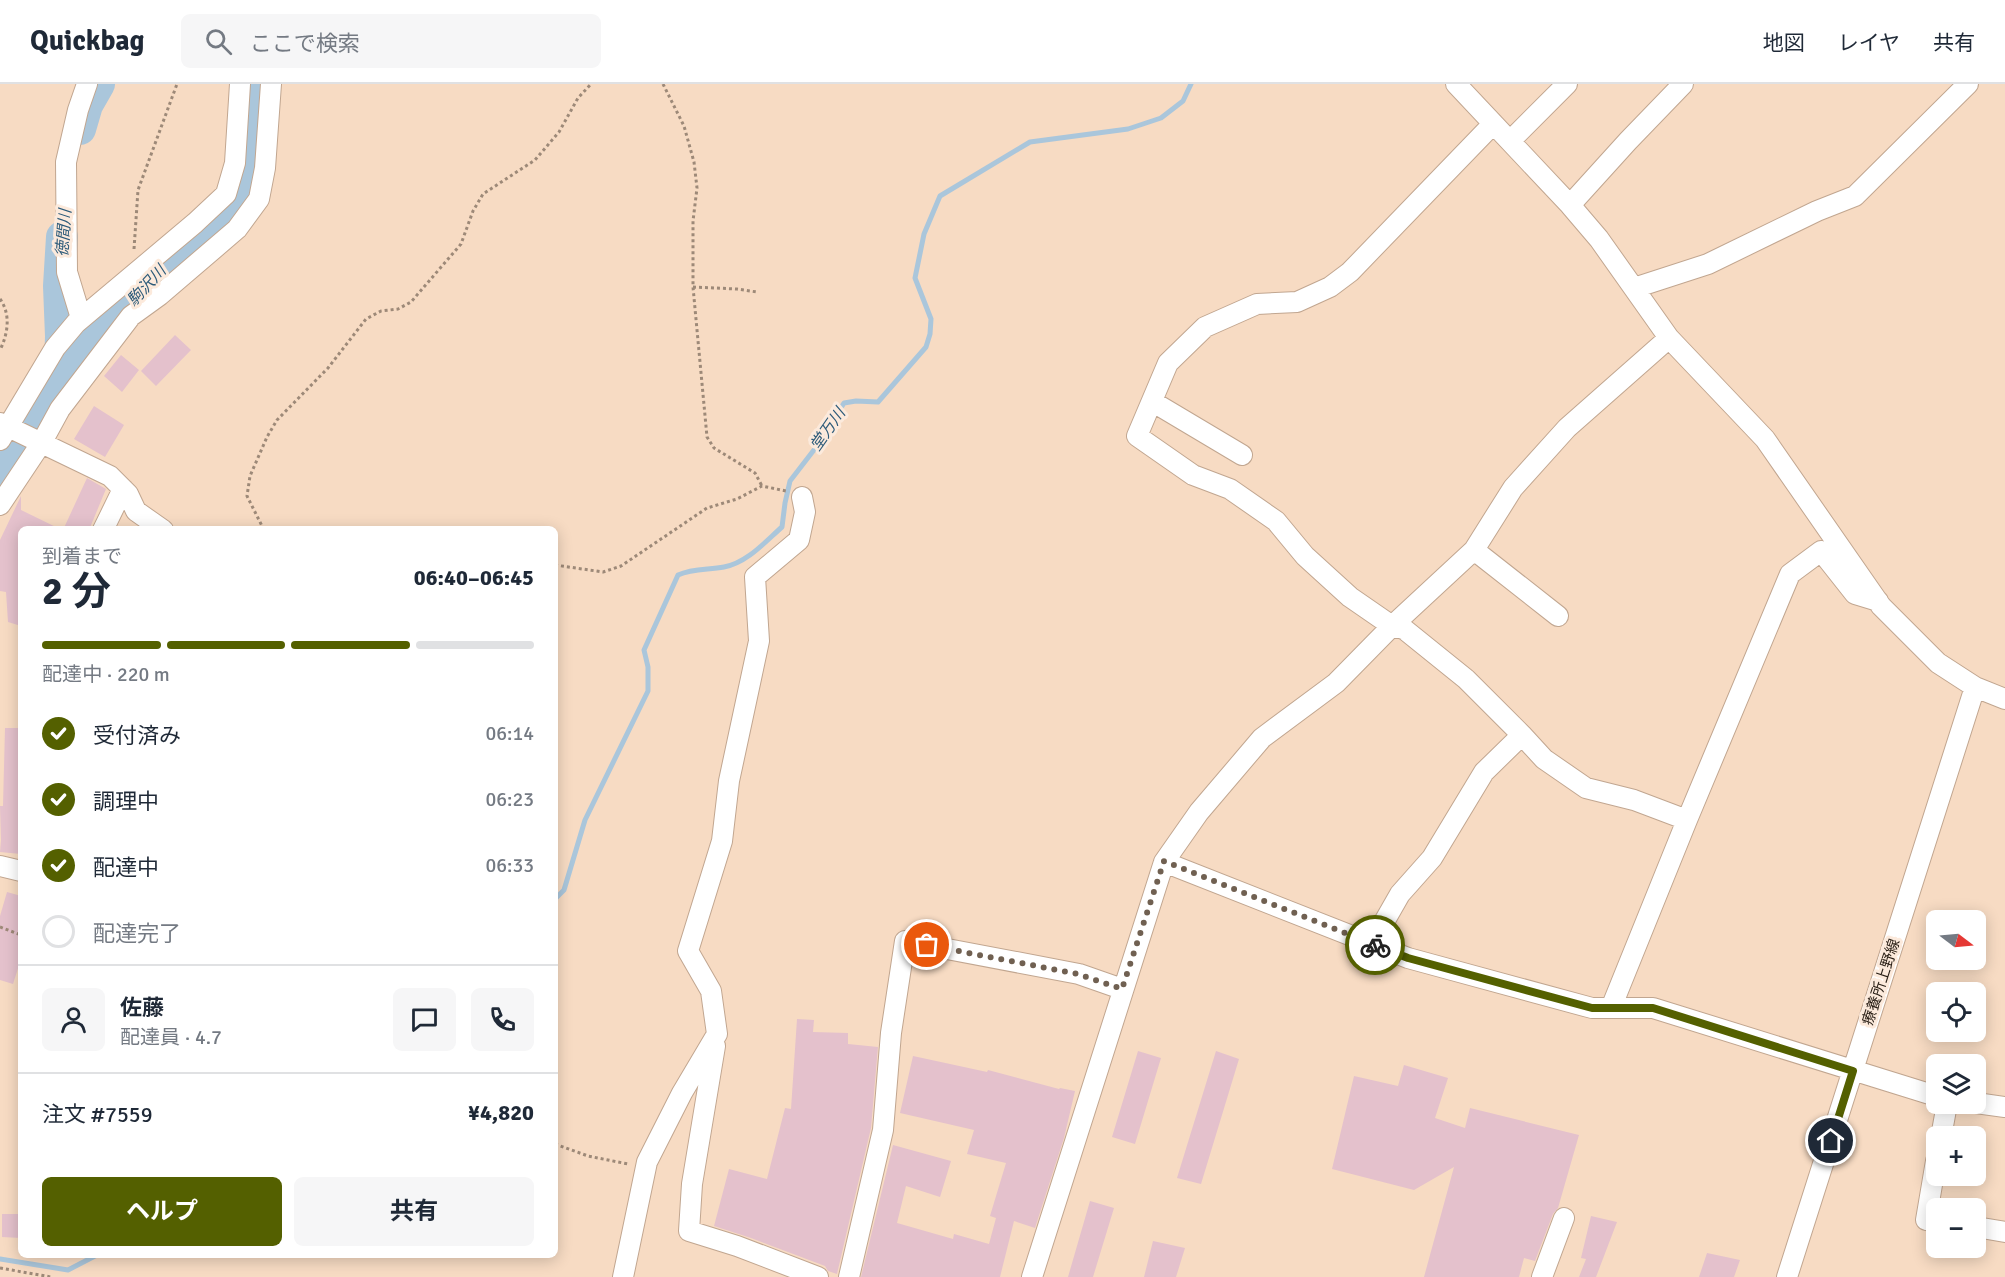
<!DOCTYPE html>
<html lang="ja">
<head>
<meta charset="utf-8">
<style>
	:root { --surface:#fff; --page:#f6f6f7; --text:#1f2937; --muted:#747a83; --line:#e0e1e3; --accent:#546000 }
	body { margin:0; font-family:Signika,"Noto Sans JP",sans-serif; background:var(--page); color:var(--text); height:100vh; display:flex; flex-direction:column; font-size:22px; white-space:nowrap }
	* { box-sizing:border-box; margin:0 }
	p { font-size:20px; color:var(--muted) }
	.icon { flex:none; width:33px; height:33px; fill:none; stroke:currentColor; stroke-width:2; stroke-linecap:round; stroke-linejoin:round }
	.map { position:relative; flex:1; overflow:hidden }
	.side { position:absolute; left:18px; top:442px; width:540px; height:732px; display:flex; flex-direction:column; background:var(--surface); border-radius:9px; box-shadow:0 3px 15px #0003 }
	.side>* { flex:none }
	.needle { width:39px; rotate:106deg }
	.controls { position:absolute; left:1926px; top:826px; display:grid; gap:12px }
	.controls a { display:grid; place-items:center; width:60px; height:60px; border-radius:9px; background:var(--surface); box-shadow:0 3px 15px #0003; font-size:30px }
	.pin { position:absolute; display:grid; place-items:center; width:51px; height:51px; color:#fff; margin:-26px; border:3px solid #fff; border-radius:50%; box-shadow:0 2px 6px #0007 }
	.courier { position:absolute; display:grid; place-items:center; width:60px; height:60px; margin:-30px; border:4px solid #546000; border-radius:50%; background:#fff; color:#222; box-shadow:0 2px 8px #0007 }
	.head em { font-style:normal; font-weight:700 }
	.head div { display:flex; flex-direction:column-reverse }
	.head { display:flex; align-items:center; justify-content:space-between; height:102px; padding:0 24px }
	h1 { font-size:39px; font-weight:700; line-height:45px }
	.bar { display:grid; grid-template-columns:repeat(4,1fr); gap:9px 6px; align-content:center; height:72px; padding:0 24px }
	.bar i { height:8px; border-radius:4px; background:var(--line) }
	.bar .current { background:var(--accent) }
	.bar p { grid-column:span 4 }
	.line { display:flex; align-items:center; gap:15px; padding:0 24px; border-top:2px solid var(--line) }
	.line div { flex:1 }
	.round { display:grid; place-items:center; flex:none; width:63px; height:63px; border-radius:9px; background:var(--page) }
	ol { padding:0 24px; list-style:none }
	li { display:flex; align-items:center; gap:18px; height:66px }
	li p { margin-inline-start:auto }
	li .icon { padding:6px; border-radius:50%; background:var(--accent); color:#fff; stroke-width:4 }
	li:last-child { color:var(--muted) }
	li i { width:33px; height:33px; border:3px solid var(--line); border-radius:50% }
	.button { display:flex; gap:12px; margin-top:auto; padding:12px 24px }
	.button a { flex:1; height:69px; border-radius:9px; background:var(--accent); color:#fff; font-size:24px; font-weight:700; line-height:69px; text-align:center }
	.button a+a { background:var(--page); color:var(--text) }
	header { display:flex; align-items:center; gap:36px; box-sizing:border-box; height:84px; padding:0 30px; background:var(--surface); border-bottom:2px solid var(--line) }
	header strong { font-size:28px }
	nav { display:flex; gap:33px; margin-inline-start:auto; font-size:21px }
	.search { width:420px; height:54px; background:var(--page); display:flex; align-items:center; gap:15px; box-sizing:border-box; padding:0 21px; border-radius:9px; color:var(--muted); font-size:22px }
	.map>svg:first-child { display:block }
</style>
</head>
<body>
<header>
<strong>Quickbag</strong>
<div class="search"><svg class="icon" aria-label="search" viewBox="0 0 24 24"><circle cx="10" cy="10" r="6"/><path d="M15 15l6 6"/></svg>ここで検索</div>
<nav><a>地図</a><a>レイヤ</a><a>共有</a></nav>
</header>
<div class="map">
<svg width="2005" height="1193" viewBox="0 0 2005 1193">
	<rect width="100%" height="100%" fill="#f7dbc3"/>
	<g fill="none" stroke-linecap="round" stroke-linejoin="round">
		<path stroke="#aac6db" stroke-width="5" d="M555 815 564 806 585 736 648 607V583L644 566 678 491C693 484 708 486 724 483 747 479 766 457 782 443L785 419 790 397 817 362 844 319 856 317 878 318 926 263 930 250 931 235 915 194 924 150 940 112 1030 58 1128 45 1161 34 1183 17 1191 0
			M0 1175 68 1186 95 1172"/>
		<path stroke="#aac6db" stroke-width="32" d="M80 45 87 21 99 0
			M60 286 61 252 59 202 62 153
			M0 397 82 270 175 170 228 134 251 81 252 0"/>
	</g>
	<path fill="#e4c1cc" d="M175 251 191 266 156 302 141 287Z
		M121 271 139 286 122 308 104 292Z
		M94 322 124 341 105 373 74 355Z
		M87 394 106 405 89 446H63Z
		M21 412V426L62 446H21V542L8 538 6 508 0 507V456Z
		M5 644H21V770L0 768 1 756 0 722H3Z
		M7 808 21 812V875L13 900 0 896V832Z
		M797 935 814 936 813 948 848 949V960L878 963 871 1044 837 1190 828 1187 825 1182 751 1154 714 1142 729 1085 767 1095 785 1024 791 1025Z
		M1138 967 1161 974 1135 1060 1112 1053Z
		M1216 967 1239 975 1201 1100 1177 1094Z
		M913 972 987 988 988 986 1059 1005 1060 1004 1075 1007 1064 1054 1035 1144 1014 1137 1000 1193H861L893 1061 951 1077 940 1113 906 1102 897 1139 953 1155 954 1150 989 1160 996 1134 990 1132 1006 1079 967 1070 974 1046 900 1029Z
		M1404 981 1448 994 1435 1034 1465 1044 1470 1024 1579 1051 1558 1124 1553 1130 1535 1177 1524 1174 1519 1193H1424L1454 1083 1414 1106 1332 1085 1354 992 1398 1002Z
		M1090 1117 1114 1124 1093 1193H1068Z
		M2 1130H21V1154L2 1153Z
		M1591 1132 1617 1138 1596 1193H1579L1586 1175 1581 1174Z
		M1153 1157 1185 1164 1176 1193H1144Z
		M1707 1169 1740 1176 1734 1193H1699Z"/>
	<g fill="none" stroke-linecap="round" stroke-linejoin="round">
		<g stroke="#c1a690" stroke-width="22">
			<path id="minor" d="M1456 0 1570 121 1599 155 1669 254 1765 355 1881 522 1938 579 1975 603 2005 615
				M1493 40 1350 188 1330 203 1297 218 1257 220 1205 243 1168 279 1137 352 1193 391 1230 405 1276 437 1305 472 1350 513 1392 542 1404 545 1466 595 1522 651 1544 675 1586 704 1634 716 1687 736
				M1510 57 1567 0
				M1570 121 1628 57 1683 0
				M1634 204 1708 180 1817 127 1855 112 1968 0
				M81 234 67 188 66 78 78 26 87 0
				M1153 318 1242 371
				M0 339 110 392 128 410 136 427 163 446
				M0 356 55 264 76 239 195 139 226 110 235 79 240 0
				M0 421 42 358 60 325 131 232 160 211 237 145 259 115 265 84 271 0
				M103 446 123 405
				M1474 466 1558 532
				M1164 778 1408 874 1592 924H1653L1936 1012
				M0 782 21 787
				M1372 859 1400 810 1432 774 1484 688 1522 651
				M1611 924 1687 736 1790 490 1821 467 1855 510 1878 517
				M715 962 692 1100 689 1147 737 1162 818 1193
				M1976 1019 2005 1023
				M1941 1053 1947 1020
				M1936 1077 1926 1136 1936 1137
				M1976 1143 2005 1148
				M623 1193 647 1078 682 1009 717 950 711 907 688 867 722 757 729 697 759 557 755 493 799 456 805 428 802 413
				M849 1193 883 1046 891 949 905 857 1079 890 1122 905
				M1032 1193 1164 778 1199 728 1262 654 1336 599 1392 542 1474 466 1513 404 1567 344 1669 254
				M1542 1193 1564 1134
				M1787 1193 1975 603"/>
		</g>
		<path stroke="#9d8978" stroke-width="3" stroke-dasharray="3 3" stroke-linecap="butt" d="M663 0 684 42 694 78 697 104 693 137V203L707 353 714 364 755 389 762 402
			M134 165 138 106 177 0
			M693 203 737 205 757 208
			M0 215C11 230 8 250 0 266
			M264 446 247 412 250 392 267 353 277 336 328 284 366 235 381 227 398 225 411 218 461 160 473 127 483 110 535 76 559 48 578 14 591 0
			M555 481 603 488 621 482 707 424 737 415 762 402 786 407
			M0 843 21 851
			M555 1060 588 1072 628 1080
			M0 1184 51 1193"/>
		<use href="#minor" stroke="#fff" stroke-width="20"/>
	</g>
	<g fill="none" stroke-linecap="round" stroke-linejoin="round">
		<path stroke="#706051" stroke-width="6" stroke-dasharray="0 10.8" d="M927 861 1078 890 1122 905 1164 777 1375 861"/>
		<path stroke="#546000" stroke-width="8" d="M1375 861 1408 874 1592 924H1653L1853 987 1831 1057"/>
	</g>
	<g text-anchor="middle" stroke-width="6" stroke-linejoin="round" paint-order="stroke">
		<g font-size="15" fill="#271d14" stroke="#fceadc">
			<text transform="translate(1881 898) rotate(-72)" y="5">療養所上野線</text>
		</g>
		<g font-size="16" font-style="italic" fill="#2c5a79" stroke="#fceadc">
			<text transform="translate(63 149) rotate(-86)" y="6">徳間川</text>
			<text transform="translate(146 201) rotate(-47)" y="6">駒沢川</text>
			<text transform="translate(827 345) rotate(-55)" y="6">堂万川</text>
		</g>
	</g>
</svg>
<div class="controls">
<a><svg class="needle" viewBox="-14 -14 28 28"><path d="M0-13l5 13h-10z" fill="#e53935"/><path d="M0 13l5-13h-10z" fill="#747a83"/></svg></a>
<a><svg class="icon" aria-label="locate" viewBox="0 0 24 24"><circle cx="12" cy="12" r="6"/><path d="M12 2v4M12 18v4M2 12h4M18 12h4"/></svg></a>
<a><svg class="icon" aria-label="layers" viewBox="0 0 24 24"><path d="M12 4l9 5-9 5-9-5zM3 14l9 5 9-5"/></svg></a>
<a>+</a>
<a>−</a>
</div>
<div class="pin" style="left:927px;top:861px;background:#ea580c"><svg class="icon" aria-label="bag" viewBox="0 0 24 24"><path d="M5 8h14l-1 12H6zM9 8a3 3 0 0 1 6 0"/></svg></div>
<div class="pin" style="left:1831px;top:1057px;background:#1f2937"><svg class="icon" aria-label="home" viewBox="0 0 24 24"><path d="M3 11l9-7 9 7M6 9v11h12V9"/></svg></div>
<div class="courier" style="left:1375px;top:861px"><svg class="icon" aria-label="bike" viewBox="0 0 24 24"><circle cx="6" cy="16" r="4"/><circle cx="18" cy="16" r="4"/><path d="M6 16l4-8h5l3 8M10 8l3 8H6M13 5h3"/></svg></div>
<section class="side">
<div class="head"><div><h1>2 分</h1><p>到着まで</p></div><em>06:40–06:45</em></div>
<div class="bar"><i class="current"></i><i class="current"></i><i class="current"></i><i></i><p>配達中 · 220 m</p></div>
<ol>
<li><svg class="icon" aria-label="check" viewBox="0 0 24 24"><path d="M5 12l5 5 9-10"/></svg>受付済み<p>06:14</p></li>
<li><svg class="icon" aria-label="check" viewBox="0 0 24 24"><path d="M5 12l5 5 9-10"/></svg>調理中<p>06:23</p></li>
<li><svg class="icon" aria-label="check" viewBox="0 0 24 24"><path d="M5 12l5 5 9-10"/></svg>配達中<p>06:33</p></li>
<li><i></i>配達完了</li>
</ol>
<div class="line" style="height:108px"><a class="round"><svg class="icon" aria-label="person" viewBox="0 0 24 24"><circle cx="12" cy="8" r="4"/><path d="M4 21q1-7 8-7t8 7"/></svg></a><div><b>佐藤</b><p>配達員 · 4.7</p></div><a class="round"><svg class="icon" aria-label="chat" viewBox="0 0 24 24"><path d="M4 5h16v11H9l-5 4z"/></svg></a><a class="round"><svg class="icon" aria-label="phone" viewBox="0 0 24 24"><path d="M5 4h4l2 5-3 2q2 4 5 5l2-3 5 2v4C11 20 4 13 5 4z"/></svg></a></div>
<div class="line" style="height:78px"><div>注文 #7559</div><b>¥4,820</b></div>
<div class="button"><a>ヘルプ</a><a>共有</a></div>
</section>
</div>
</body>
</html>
